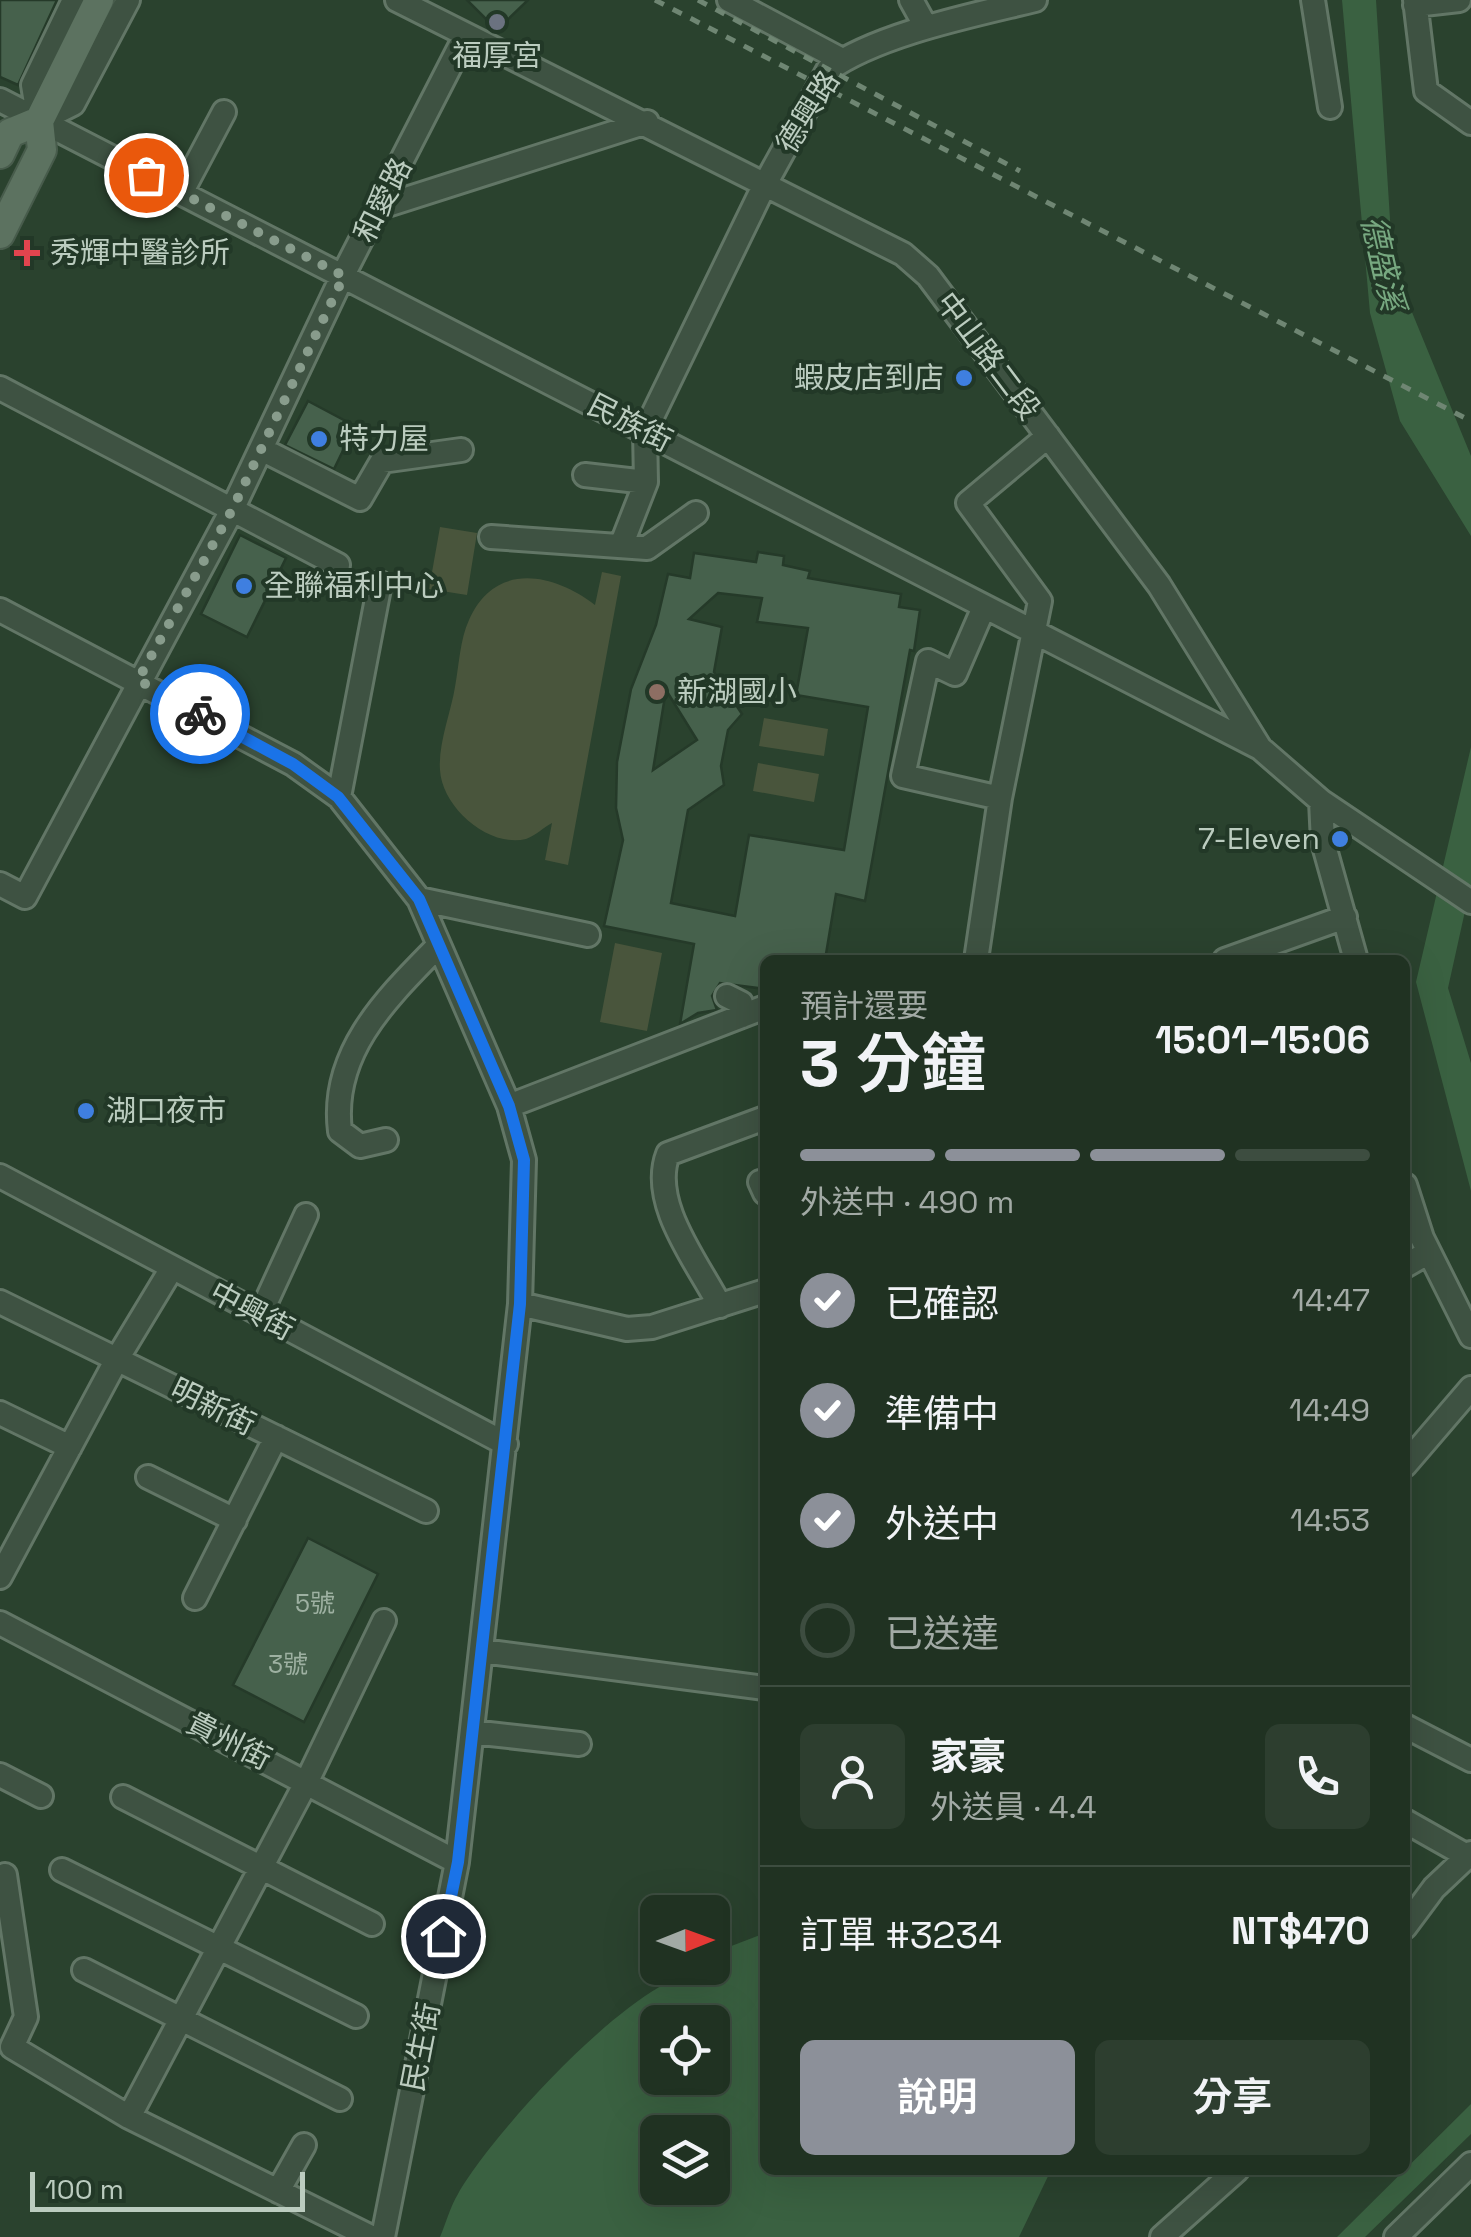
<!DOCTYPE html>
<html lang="zh-TW">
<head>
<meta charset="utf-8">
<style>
	:root { --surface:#203222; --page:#2d3e2f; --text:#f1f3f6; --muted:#a2aaa5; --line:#3d4d40; --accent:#8c9099 }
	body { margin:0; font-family:"Space Grotesk","Noto Sans TC",sans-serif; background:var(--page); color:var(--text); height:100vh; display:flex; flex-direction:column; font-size:38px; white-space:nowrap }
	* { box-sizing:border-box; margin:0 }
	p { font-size:32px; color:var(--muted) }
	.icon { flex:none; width:55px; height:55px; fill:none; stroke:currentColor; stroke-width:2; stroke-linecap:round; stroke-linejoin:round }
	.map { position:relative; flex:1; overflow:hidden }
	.side { position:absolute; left:760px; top:955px; width:650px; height:1220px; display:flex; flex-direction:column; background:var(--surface); border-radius:15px; box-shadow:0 10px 40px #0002,0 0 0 2px var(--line) }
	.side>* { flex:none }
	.needle { width:65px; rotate:89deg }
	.fabs { position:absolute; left:640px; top:1895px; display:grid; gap:20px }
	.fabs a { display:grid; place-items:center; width:90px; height:90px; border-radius:15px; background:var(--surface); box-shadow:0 10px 40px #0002,0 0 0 2px var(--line); font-size:50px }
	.scale { position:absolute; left:30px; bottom:25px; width:275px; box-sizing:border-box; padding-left:10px; border:5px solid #bbccbf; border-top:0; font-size:28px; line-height:35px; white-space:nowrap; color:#bbccbf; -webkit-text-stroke:8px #223827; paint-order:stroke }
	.pin { position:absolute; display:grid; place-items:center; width:85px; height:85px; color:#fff; margin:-42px; border:5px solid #fff; border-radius:50%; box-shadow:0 2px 10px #0007 }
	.courier { position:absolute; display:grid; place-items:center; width:100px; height:100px; margin:-50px; border:8px solid #1a73e8; border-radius:50%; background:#fff; color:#222; box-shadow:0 2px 12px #0007 }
	.head em { font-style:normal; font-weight:600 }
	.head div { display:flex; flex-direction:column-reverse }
	.head { display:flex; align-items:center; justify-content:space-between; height:170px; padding:0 40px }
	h1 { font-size:65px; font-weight:600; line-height:75px }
	.bar { display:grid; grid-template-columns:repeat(4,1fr); gap:15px 10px; align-content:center; height:120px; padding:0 40px }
	.bar i { height:12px; border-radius:8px; background:var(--line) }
	.bar .active { background:var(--accent) }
	.bar p { grid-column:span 4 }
	.line { display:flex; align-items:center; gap:25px; padding:0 40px; border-top:2px solid var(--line) }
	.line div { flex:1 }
	.round { display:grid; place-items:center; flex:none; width:105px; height:105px; border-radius:15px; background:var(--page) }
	ol { padding:0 40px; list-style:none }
	li { display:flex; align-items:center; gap:30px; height:110px }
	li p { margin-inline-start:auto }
	li .icon { padding:10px; border-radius:50%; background:var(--accent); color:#fff; stroke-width:4 }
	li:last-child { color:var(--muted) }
	li i { width:55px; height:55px; border:5px solid var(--line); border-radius:50% }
	.action { display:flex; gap:20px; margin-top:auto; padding:20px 40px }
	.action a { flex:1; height:115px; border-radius:15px; background:var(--accent); color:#fff; font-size:40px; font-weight:600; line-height:115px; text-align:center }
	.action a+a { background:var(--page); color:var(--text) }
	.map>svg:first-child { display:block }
</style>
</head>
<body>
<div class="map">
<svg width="1471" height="2237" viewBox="0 0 1471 2237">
	<rect width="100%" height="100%" fill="#2a422e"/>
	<path fill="#49553c" d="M440 527 477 533 467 595 429 589Z
		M602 572 621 576 568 865 545 860 552 823C544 827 535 836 526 839 488 848 442 807 440 770 438 744 451 712 455 687 459 666 460 639 469 620 495 561 553 573 595 605Z
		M764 718 828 729 824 756 759 746Z
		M758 763 819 774 814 802 753 791Z
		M615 943 662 953 647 1031 600 1022Z"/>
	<path fill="#3a6141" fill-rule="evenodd" d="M1342 0H1376L1393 266 1471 456V536L1400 421 1370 313Z
		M1471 747V884L1448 988 1471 1063V1191L1416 982Z
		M765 1933V2170H1051L1019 2237H440C446 2223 450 2207 458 2194 493 2132 641 1968 712 1968L713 1953ZM658 2022H712V2078H658ZM658 2132H712V2188H658Z
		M1471 2104V2134L1365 2237H1337Z"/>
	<path fill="#46614c" stroke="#253a29" stroke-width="2.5" fill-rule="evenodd" d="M0 0H57L18 85 0 77Z
		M467 0H528L497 30Z
		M308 401 355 426 334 469 285 445Z
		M240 535 286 558 247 637 201 614Z
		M758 552 784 556 783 565 810 571 808 578 901 594 899 607 920 610 914 651 910 650 865 901 836 894 825 960H765V989L720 983 712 996 717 1010 698 1013 680 1024 694 944 604 926 623 840 616 808 617 762 631 689 656 625 668 574 690 578 694 553 756 562ZM718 593 762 598 757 622 808 628 796 695 868 707 844 850 749 835 735 916 671 903 688 810 724 785 721 766 728 730 742 714 714 672 722 627 689 619ZM666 690 697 740 653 770Z
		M308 1538 378 1574 304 1722 233 1685Z"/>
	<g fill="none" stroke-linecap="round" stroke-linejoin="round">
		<g stroke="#627666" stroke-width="28">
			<path id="minor" d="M74 0 33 85 39 121 73 104 128 0
				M397 0 903 254 928 276 1159 585 1260 748 1321 801 1471 902
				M729 0 842 60
				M911 0 926 27
				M1313 0 1330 107
				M1415 0 1426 91 1471 123
				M1415 5 1459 0
				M0 100 1260 748
				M181 193 224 112
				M381 207 647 122
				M0 388 338 565
				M261 449 360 499 382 461 461 450
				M585 475 646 482
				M491 537 647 548 696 513
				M621 546 646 482 645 431 764 186 828 70C878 34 974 15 1035 0
				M984 607 955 674 928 661 903 776 1000 798
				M0 610 293 764 339 797 419 899 509 1106 524 1160 520 1304 457 1862 383 2237
				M339 797 380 583
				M1321 801 1323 842 1356 960
				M0 884 25 897 232 510 343 275 466 35
				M419 899 588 935
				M976 960 1000 798 1040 601 968 503 1048 436
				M1225 960 1345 917
				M727 996 741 1003 742 1016
				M509 1106 765 1007
				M386 1140 360 1146 340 1131C330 1052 388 997 439 945
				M0 1176 506 1444
				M760 1182 765 1193
				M1405 1185 1422 1238 1471 1336
				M1405 1266 1429 1252
				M0 1302 426 1511
				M520 1304 627 1329 652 1327 765 1291
				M720 1306C698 1263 649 1203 668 1154L765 1118
				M260 1315 306 1215
				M0 1413 70 1447
				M1405 1465 1471 1388
				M148 1477 235 1520
				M0 1577 117 1359 172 1268
				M195 1598 276 1437
				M0 1623 457 1862
				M482 1651 765 1688
				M1405 1726 1471 1760
				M472 1732 579 1744
				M0 1775 41 1796
				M123 1797 372 1924
				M1405 1821 1467 1856
				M62 1870 356 2016
				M5 1875 26 2017 12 2047 129 2117 371 2237
				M1405 1927 1434 1888 1471 1853
				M84 1970 340 2099
				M129 2117 307 1781 384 1621
				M278 2191 304 2145
				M1162 2237 1237 2170
				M1396 2237 1471 2164"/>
		</g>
		<g stroke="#485c4c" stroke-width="32">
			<path id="major" d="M39 121 99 0
				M0 154 10 133 39 121
				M0 234 42 150 39 121"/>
		</g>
		<use href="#minor" stroke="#3e5242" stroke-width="22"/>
		<use href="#major" stroke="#5c7260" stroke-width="28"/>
		<path stroke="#6f8673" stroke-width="5" stroke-dasharray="10 10" stroke-linecap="butt" d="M655 0 1471 421
			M698 0 1020 171"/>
	</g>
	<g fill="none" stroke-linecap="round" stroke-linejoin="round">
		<path stroke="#889c8c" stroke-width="10" stroke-dasharray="0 18" d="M146 175 344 276 232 510 138 680 200 714"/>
		<path stroke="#1a73e8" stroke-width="12" d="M200 714 293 764 338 797 419 899 509 1106 524 1160 520 1304 458 1862 443 1936"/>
	</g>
	<circle fill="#6b7280" stroke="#223827" stroke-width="4" cx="497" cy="22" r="10"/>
	<path fill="#e0444e" stroke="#223827" stroke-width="4" d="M22 238h10v10h10v10h-10v10h-10v-10h-10v-10h10z"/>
	<g fill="#3f7fe0" stroke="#223827" stroke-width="4">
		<circle cx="964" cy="378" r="10"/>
		<circle cx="319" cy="439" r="10"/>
		<circle cx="244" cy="586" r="10"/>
		<circle cx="1340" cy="839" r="10"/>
		<circle cx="86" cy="1111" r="10"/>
	</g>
	<circle fill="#8d6e63" stroke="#223827" stroke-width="4" cx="657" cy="692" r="10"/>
	<g text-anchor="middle" stroke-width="8" stroke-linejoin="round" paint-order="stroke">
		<g font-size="25" fill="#9eb1a2">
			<text x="315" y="1612">5號</text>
			<text x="288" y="1673">3號</text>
		</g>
		<g font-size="30" fill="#bbccbf" stroke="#223827" text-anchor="start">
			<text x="497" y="66" text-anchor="middle">福厚宮</text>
			<text x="50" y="263">秀輝中醫診所</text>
			<text x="944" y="388" text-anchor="end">蝦皮店到店</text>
			<text x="339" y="449">特力屋</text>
			<text x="264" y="596">全聯福利中心</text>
			<text x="677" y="702">新湖國小</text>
			<text x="1320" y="849" text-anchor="end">7-Eleven</text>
			<text x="106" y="1121">湖口夜市</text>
		</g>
		<g font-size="30" fill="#bbccbf" stroke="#223827">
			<text transform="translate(808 112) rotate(-58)" y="10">德興路</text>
			<text transform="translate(383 200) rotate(-63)" y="10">和愛路</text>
			<text transform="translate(988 356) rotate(53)" y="10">中山路二段</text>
			<text transform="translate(630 423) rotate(27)" y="10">民族街</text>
			<text transform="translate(252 1311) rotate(28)" y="10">中興街</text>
			<text transform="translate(213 1407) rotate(26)" y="10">明新街</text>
			<text transform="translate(229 1741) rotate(27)" y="10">貴州街</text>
			<text transform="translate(421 2047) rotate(-79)" y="10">民生街</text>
		</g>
		<g font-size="32" font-style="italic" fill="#77a880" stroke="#223827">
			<text transform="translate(1383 263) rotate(77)" y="11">德盛溪</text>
		</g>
	</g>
</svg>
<div class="fabs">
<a><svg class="needle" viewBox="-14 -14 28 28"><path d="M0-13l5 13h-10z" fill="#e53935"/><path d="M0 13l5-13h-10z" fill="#a2aaa5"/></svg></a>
<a><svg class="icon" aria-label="locate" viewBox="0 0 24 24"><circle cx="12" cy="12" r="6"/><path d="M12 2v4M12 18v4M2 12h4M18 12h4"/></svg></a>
<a><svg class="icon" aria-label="layers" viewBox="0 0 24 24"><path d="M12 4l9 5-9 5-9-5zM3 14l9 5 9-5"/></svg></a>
</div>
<div class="scale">100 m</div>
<div class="pin" style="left:146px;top:175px;background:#ea580c"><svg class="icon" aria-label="bag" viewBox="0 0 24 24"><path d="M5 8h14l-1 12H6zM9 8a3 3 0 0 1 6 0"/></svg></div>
<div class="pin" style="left:443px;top:1936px;background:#1f2937"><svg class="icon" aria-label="home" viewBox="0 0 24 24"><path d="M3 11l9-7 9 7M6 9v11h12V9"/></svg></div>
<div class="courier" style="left:200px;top:714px"><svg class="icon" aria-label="bike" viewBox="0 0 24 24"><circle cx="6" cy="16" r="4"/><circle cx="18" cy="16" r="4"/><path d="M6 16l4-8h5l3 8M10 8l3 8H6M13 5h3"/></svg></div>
<section class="side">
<div class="head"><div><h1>3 分鐘</h1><p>預計還要</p></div><em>15:01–15:06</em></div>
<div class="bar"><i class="active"></i><i class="active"></i><i class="active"></i><i></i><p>外送中 · 490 m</p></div>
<ol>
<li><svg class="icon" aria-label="check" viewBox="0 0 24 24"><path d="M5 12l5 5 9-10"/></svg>已確認<p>14:47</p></li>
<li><svg class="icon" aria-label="check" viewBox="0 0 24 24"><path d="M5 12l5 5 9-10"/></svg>準備中<p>14:49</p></li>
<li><svg class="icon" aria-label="check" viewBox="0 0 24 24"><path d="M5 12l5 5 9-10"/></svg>外送中<p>14:53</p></li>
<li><i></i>已送達</li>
</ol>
<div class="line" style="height:180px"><a class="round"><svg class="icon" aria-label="person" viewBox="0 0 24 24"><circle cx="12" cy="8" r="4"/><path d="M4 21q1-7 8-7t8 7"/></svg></a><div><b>家豪</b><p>外送員 · 4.4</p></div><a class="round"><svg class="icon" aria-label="phone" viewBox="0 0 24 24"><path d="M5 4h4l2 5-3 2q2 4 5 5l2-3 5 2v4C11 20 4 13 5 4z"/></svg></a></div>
<div class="line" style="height:130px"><div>訂單 #3234</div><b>NT$470</b></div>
<div class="action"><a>說明</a><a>分享</a></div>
</section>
</div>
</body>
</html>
